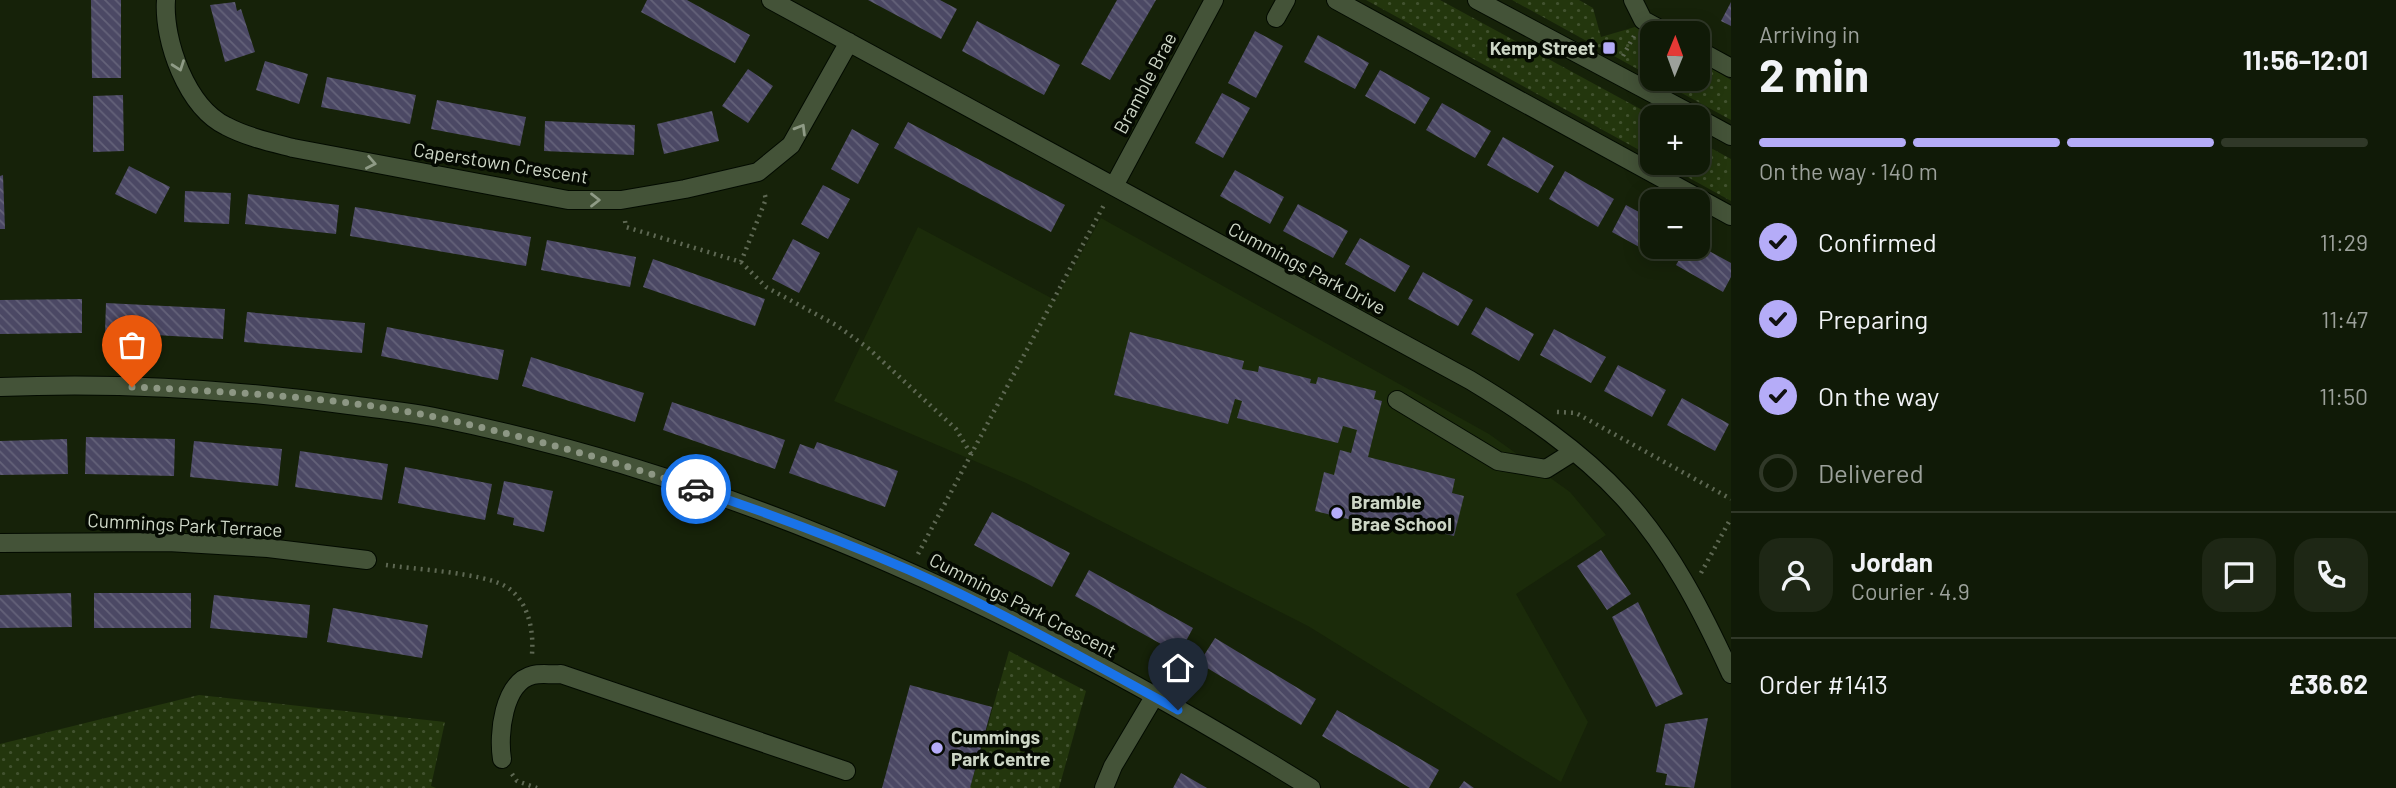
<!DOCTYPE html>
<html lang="en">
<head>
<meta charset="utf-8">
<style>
	:root { --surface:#101a07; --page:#1e2715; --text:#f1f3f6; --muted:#9ca19b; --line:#303828; --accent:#b5acf8 }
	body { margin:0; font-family:Barlow,sans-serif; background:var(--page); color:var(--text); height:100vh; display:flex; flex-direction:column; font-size:26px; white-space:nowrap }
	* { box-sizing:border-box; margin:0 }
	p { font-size:23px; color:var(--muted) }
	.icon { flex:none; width:38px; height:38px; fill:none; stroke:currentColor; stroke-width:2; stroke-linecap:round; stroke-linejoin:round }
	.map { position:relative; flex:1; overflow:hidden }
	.drawer { display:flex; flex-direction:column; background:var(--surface); width:665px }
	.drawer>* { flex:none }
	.needle { width:46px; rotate:1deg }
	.controls { position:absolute; left:1640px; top:21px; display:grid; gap:14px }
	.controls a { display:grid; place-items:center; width:70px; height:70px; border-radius:14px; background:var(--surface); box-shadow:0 4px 18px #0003,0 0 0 2px var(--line); font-size:35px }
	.pin { position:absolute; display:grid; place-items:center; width:60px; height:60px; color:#fff; margin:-72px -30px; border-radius:50% 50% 50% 0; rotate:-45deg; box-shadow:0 0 7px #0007 }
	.pin .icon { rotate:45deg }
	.courier { position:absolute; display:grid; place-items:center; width:70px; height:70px; margin:-35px; border:5px solid #1a73e8; border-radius:50%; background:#fff; color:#222; box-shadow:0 2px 9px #0007 }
	.summary em { font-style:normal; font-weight:700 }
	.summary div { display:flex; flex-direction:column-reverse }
	.summary { display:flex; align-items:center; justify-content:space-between; height:119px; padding:0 28px }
	h1 { font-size:46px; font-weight:700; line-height:52px }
	.bar { display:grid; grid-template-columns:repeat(4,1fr); gap:10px 7px; align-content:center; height:84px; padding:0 28px }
	.bar i { height:9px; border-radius:5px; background:var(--line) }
	.bar .current { background:var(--accent) }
	.bar p { grid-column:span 4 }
	.line { display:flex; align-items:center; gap:18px; padding:0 28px; border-top:2px solid var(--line) }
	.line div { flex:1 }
	.round { display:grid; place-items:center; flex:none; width:74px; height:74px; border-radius:21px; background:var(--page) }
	ol { padding:0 28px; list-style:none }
	li { display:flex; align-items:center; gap:21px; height:77px }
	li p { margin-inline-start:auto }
	li .icon { padding:7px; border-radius:50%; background:var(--accent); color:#111; stroke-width:4 }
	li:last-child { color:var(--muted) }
	li i { width:38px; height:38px; border:4px solid var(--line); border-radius:50% }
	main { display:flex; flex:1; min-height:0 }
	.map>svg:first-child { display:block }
</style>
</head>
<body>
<main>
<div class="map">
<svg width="1731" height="788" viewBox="0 0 1731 788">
	<defs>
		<pattern id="green-dots" width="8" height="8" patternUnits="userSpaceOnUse" patternTransform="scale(1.75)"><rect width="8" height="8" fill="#23360d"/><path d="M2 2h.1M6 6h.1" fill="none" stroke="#42522f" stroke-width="1.8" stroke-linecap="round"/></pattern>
		<pattern id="building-back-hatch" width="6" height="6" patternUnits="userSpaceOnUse" patternTransform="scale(1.75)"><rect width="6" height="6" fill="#4b4864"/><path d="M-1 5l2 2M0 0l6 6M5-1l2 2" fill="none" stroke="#646279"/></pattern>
	</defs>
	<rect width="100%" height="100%" fill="#162209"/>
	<path fill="#1b2b0a" d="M1101 218 1489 434 1570 492 1606 535 1516 594 1588 722 1561 782 1308 626 1026 483 834 401 918 227 1055 300Z"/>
	<path fill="url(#green-dots)" d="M1366 0H1440L1655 117H1652V157Z
		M1512 0H1579L1593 8 1601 37 1635 27 1652 37V77Z
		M1698 61 1731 80V120L1656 79H1698Z
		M1698 141 1731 159V201L1662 163H1698Z
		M1009 651 1086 691 1059 788H970Z
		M199 695 445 722 431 786 436 788H0V744Z"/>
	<path fill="url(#building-back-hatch)" d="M91 0H121V78H92Z
		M647 0H687L750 35 735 63 641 12Z
		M868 0H940L957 9 941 39Z
		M1117 0H1156L1110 80 1081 64Z
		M235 2 237 11 241 9 255 52 225 62 210 5Z
		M1731 2V26L1721 21Z
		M977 21 1060 65 1044 95 962 51Z
		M1255 31 1283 46 1256 98 1228 83Z
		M1318 35 1369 63 1355 89 1304 62Z
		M265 61 308 74 299 104 256 90Z
		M748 69 773 86 748 123 722 106Z
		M1380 70 1430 98 1415 124 1365 96Z
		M327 77 416 95 410 124 321 107Z
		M1222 93 1250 108 1223 158 1195 143Z
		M123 95 124 151 93 152V96Z
		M437 100 526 117 520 146 431 129Z
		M1442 103 1491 131 1475 158 1426 130Z
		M712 111 719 141 664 154 657 124Z
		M545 121 635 125 634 155 544 151Z
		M908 122 1065 205 1051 232 894 148Z
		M852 129 879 144 858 184 831 169Z
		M1503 137 1554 166 1538 193 1487 165Z
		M129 166 170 187 156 214 115 194Z
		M1235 170 1284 197 1270 224 1220 196Z
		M1565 171 1614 199 1598 227 1549 199Z
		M3 175 5 229H0V176Z
		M823 185 850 199 828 239 801 224Z
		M185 191 231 193 229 224 184 222Z
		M248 194 339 205 336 234 245 224Z
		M1298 204 1348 231 1333 258 1283 231Z
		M1626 205 1652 219V247H1668L1661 259 1612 232Z
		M355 207 531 237 526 266 350 236Z
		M1360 238 1410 266 1395 292 1345 264Z
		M793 239 820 253 799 293 772 279Z
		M547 240 636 257 630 287 541 270Z
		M1698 245 1731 263V277L1723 292 1676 265 1686 247Z
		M653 259 765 299 755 326 643 287Z
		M1423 272 1473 300 1458 326 1408 299Z
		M82 299V333L0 334V300Z
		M106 303 225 309 223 339 105 332Z
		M1486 307 1534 334 1519 361 1471 334Z
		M247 312 365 323 362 353 244 342Z
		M387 327 504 350 498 380 381 356Z
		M1554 329 1606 357 1591 383 1540 355Z
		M1130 332 1244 361 1242 369 1258 372 1259 366 1311 379 1310 383 1316 384 1318 377 1376 391 1374 399 1382 401 1368 457 1455 479 1452 493 1464 496 1454 536 1388 520 1385 528 1315 511 1324 472 1334 475 1340 450 1351 453 1357 430 1343 426 1338 443 1237 418 1242 401 1235 399 1228 424 1114 395Z
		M531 357 644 393 635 422 522 386Z
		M1618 365 1666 390 1652 417 1604 391Z
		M1682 398 1729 424 1715 451 1667 425Z
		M672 402 785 440 775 469 663 430Z
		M86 437 175 439 174 476 85 474Z
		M67 439 68 474 0 475V441Z
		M194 441 282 449 278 486 190 477Z
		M817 442 898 471 885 507 789 473 800 444 814 449Z
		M300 451 388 464 382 500 295 487Z
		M405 467 492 484 485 520 398 503Z
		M504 481 553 491 544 532 513 525 514 518 497 514Z
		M992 512 1070 553 1052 587 974 545Z
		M1601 550 1631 594 1607 610 1577 566Z
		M1089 570 1193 628 1179 654 1075 596Z
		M71 593 72 627 0 628V595Z
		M94 593H191V628H94Z
		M214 595 310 605 307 638 210 628Z
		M1638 602 1683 694 1656 707 1612 617Z
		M333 608 428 625 422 658 327 642Z
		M1215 638 1316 699 1301 725 1199 663Z
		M910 685 992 707 970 788H882Z
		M1337 710 1439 770 1429 788H1410L1322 736Z
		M1708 718 1694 788 1665 785 1667 774 1656 772 1665 724Z
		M1181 773 1207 788H1173Z
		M1464 781 1474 788H1459Z"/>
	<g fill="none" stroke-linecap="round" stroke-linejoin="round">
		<g stroke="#030b00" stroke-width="20">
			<path id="minor" d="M166 0C163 41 187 107 226 126 247 137 270 142 293 148L568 200H621L685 189 758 172 791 145 849 42
				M771 0 1470 380C1523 412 1580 450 1623 497 1670 548 1702 611 1731 674
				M1336 0 1731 216
				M1477 0 1697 117
				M1633 0 1643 20 1667 33
				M1276 18 1286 0
				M1698 50 1731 68
				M1698 118 1731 136
				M1114 186 1214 0
				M0 387C117 382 233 389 349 405 379 409 410 412 439 418 751 481 1042 621 1311 788
				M1397 400 1498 461 1546 469 1573 452
				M0 543 168 542 268 548 367 560
				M502 759C498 735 503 682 533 675 541 673 552 675 561 674L846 771
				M1104 788 1113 766 1154 697"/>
		</g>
		<path stroke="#5e6853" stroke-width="4.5" stroke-dasharray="2 5" stroke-linecap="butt" d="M1623 56 1634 36
			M625 221 626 227 741 262 766 199 764 192
			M741 262 766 287 836 325 868 348 956 429 971 454
			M1557 412 1576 413 1731 499
			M918 554 1105 203
			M386 565C414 569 482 573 505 586 528 599 534 630 532 654
			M1701 573 1731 518
			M512 774 517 781 537 788"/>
		<use href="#minor" stroke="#445338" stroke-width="18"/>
	</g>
	<defs><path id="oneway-chevron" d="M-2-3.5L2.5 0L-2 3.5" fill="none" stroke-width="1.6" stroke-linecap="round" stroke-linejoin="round" transform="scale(1.75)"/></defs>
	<g stroke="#8f9b86">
		<use href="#oneway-chevron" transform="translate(179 66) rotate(70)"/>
		<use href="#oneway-chevron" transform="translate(801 129) rotate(-59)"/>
		<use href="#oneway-chevron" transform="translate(371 163) rotate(11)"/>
		<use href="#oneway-chevron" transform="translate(595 200)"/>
	</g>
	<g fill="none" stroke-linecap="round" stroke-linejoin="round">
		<path stroke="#8d9784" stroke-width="7" stroke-dasharray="0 12.6" d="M132 387C233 392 341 397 440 418 527 437 612 460 696 489"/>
		<path stroke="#1a73e8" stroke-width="9" d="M696 489C768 513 840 540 909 570 1001 611 1090 662 1178 710"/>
	</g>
	<g fill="#b5acf8" stroke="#050a02" stroke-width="2.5">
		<rect x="1602" y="41" width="14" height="14" rx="3.5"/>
		<circle cx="1337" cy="513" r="7"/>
		<circle cx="937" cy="748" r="7"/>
	</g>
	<g text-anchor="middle" stroke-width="7" stroke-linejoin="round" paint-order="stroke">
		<g font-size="19" font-weight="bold" fill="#cdd6c6" stroke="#050a02" text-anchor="start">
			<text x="1595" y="55" text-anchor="end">Kemp Street</text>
			<text x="1351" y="509">Bramble<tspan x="1351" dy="22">Brae School</tspan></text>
			<text x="951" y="744">Cummings<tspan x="951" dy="22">Park Centre</tspan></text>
		</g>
		<g font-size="19" fill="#cdd6c6" stroke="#050a02">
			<text transform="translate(1145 83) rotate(-62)" y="7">Bramble Brae</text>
			<text transform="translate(501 163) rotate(9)" y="7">Caperstown Crescent</text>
			<text transform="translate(1307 268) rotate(28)" y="7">Cummings Park Drive</text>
			<text transform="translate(185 525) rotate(3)" y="7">Cummings Park Terrace</text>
			<text transform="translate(1023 605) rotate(27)" y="7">Cummings Park Crescent</text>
		</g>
	</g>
</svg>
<div class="controls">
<a><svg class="needle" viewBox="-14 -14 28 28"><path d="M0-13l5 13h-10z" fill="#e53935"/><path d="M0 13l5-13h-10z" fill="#9ca19b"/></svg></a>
<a>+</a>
<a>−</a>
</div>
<div class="pin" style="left:132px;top:387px;background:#ea580c"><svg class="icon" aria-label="bag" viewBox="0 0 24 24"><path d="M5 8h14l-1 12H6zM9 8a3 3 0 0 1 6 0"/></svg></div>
<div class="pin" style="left:1178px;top:710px;background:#1f2937"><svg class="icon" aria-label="home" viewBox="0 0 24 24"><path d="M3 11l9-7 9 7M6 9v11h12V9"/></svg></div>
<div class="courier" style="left:696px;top:489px"><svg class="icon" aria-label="car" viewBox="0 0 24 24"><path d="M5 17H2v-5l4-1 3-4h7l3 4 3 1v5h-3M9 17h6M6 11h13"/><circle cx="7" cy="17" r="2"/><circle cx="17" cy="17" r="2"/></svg></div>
</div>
<section class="drawer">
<div class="summary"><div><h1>2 min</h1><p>Arriving in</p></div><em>11:56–12:01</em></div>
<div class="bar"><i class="current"></i><i class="current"></i><i class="current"></i><i></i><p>On the way · 140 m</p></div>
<ol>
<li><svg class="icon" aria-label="check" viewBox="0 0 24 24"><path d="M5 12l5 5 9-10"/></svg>Confirmed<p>11:29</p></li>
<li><svg class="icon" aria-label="check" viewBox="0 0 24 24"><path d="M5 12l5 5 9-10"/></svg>Preparing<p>11:47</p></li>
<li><svg class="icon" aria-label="check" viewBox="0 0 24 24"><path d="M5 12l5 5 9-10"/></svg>On the way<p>11:50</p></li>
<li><i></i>Delivered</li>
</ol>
<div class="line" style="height:126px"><a class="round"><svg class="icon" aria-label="person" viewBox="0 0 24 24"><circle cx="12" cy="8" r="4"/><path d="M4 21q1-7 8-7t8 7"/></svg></a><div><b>Jordan</b><p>Courier · 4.9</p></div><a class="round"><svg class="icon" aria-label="chat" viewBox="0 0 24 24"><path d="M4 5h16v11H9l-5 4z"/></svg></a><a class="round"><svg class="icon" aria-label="phone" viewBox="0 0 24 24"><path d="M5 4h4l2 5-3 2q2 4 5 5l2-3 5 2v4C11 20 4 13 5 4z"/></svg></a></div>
<div class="line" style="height:91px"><div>Order #1413</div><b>£36.62</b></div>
</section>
</main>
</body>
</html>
